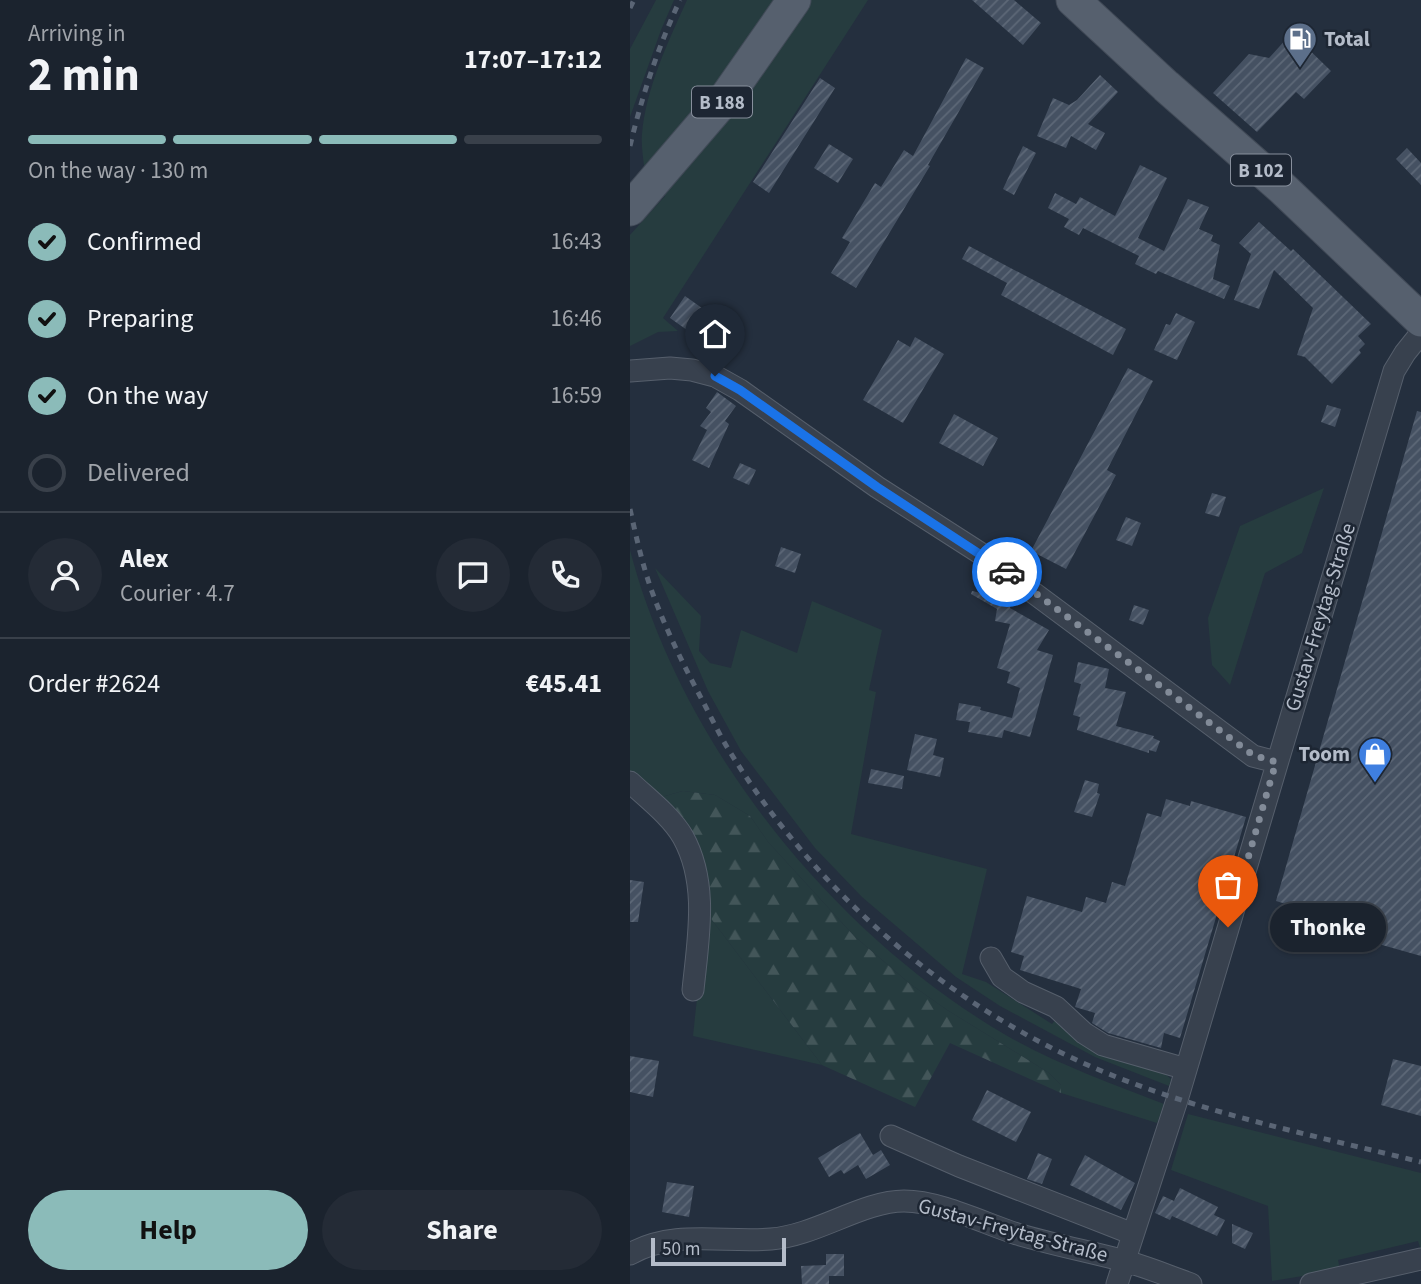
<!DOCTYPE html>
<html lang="en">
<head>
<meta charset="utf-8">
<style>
	:root { --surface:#1b232e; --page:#242b36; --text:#f1f3f6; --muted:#a0a4aa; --line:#39404a; --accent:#8bbbb9 }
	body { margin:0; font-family:"Source Sans 3",sans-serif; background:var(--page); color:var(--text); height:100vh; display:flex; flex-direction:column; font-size:26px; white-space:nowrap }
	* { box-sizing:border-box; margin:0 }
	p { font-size:23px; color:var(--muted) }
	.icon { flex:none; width:38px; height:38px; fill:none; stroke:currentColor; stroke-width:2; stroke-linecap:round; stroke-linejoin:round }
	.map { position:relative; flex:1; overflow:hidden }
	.sheet { display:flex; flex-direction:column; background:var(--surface); width:630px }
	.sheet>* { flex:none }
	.scale { position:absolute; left:21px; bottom:18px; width:135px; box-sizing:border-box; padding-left:7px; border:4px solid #b4bcc9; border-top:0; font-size:19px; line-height:24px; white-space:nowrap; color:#b4bcc9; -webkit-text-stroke:5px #1d2633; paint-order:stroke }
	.pin { position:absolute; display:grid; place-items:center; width:60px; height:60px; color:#fff; margin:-72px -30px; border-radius:50% 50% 50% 0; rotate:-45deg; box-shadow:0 0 7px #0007 }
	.pin .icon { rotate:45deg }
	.courier { position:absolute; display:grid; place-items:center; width:70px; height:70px; margin:-35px; border:5px solid #1a73e8; border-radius:50%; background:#fff; color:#222; box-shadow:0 2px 9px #0007 }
	.bubble { position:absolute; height:49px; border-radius:24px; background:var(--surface); box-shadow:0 2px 5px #0004,0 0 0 2px var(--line); font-size:23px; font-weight:700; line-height:49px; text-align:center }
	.overview em { font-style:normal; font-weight:700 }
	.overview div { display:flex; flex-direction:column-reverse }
	.overview { display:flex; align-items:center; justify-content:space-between; height:119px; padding:0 28px }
	h1 { font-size:46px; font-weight:700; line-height:52px }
	.bar { display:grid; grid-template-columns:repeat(4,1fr); gap:10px 7px; align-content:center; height:84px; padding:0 28px }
	.bar i { height:9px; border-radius:5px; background:var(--line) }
	.bar .selected { background:var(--accent) }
	.bar p { grid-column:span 4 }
	.line { display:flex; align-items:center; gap:18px; padding:0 28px; border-top:2px solid var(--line) }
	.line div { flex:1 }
	.round { display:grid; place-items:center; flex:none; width:74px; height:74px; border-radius:37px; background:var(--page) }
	ol { padding:0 28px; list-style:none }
	li { display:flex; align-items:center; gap:21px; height:77px }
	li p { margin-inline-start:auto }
	li .icon { padding:7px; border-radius:50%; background:var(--accent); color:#111; stroke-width:4 }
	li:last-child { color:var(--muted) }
	li i { width:38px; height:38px; border:4px solid var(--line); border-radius:50% }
	.cta { display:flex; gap:14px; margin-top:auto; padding:14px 28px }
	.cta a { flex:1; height:80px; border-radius:42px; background:var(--accent); color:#111; font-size:28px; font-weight:700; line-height:80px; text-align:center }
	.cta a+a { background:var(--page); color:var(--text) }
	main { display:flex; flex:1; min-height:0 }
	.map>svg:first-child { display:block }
</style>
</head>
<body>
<main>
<section class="sheet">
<div class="overview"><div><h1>2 min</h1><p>Arriving in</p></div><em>17:07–17:12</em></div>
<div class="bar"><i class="selected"></i><i class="selected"></i><i class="selected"></i><i></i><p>On the way · 130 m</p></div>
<ol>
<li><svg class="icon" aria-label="check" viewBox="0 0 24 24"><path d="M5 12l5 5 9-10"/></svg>Confirmed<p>16:43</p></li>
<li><svg class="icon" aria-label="check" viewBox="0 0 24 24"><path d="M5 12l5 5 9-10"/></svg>Preparing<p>16:46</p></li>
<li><svg class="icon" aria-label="check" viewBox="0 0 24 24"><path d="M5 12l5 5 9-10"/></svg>On the way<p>16:59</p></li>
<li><i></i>Delivered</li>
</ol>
<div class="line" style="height:126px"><a class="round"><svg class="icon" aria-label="person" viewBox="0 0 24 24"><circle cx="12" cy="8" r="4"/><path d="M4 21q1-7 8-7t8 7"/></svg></a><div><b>Alex</b><p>Courier · 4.7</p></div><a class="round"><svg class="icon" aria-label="chat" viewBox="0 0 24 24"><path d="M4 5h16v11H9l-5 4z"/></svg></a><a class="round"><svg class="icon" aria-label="phone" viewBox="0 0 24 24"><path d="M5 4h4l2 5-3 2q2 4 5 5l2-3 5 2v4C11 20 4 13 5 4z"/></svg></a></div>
<div class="line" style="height:91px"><div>Order #2624</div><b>€45.41</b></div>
<div class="cta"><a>Help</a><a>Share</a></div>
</section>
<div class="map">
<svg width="791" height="1284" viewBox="0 0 791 1284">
	<defs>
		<pattern id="forest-firs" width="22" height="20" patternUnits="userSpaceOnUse" patternTransform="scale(1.75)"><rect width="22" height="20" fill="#263c3f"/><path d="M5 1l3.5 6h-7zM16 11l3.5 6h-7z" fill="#435659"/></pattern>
		<pattern id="building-hatch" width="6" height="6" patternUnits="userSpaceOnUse" patternTransform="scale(1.75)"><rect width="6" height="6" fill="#455162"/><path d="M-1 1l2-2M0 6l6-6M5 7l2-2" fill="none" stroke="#5d6877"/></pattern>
	</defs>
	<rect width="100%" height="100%" fill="#242f3e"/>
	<path fill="#263c3f" d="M26 0H44L31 30 0 117V49Z
		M57 0H149C110 59 63 115 14 166 13 156 11 144 12 134 16 88 38 42 57 0Z
		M178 0H238L33 318 48 331 28 332 0 346V235L35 196 34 192Z
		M694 488 672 553 635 573 600 685 582 665 578 618 610 526Z
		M0 550C51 745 201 932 374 1034 424 1063 480 1083 534 1104L527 1123 431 1093V1085L419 1073 317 1010 280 984 224 936 138 842 120 816 85 795 53 791 25 799 0 775Z
		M25 568 71 616 69 651 80 663 101 668 111 630 167 653 182 601 252 630 239 690 246 692 221 834 357 869 332 974 356 982 422 1024 426 1019 533 1072 541 1079 539 1086 465 1057 370 1006 326 977 232 897 185 848 111 751 78 691Z
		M76 912 192 1065 63 1036Z
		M558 1114 791 1173V1250L788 1241 708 1260 710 1270 642 1281 638 1206 541 1170Z"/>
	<path fill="url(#forest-firs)" d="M53 791 85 795 120 816 138 842 224 936 280 984 317 1010 419 1073 431 1085V1093L320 1043 285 1107 192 1065 76 912 25 799Z"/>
	<path fill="url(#building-hatch)" d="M342 0H384L411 23 393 45Z
		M658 37H666L701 71 674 99 666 92 627 132 583 93 619 54 639 58Z
		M336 58 354 68 298 165 300 166 226 288 201 273 220 242 212 238 245 183 251 187 274 150 283 156Z
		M470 75 488 92 458 124 475 133 466 150 441 136 436 148 407 136 423 98 439 105 447 100Z
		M190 78 205 88 139 193 123 182Z
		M199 144 223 159 208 183 184 168Z
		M393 146 406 153 384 195 373 189Z
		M777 148 791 163V185L766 159Z
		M510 165 537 178 508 238 534 251 558 199 579 207 569 229 583 235 581 241 590 245 583 279 600 286 594 299 528 271 526 274 505 264 509 256 453 228 449 235 434 227 439 219 418 208 425 193 446 204 450 197 485 216Z
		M629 222 661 251 663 249 741 324 728 336 735 344 729 350 731 353 702 384 675 357 667 355 683 308 644 270 629 309 604 300 621 254 609 243Z
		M339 246 496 329 483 355 371 295 377 283 332 259Z
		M55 296 110 335 95 357 40 318Z
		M546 313 565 322 547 360 524 350 536 324 540 325Z
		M285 337 314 354 273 423 233 400 268 340 280 347Z
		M498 368 523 381 477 470 486 475 436 569 401 551Z
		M87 392 106 406 95 421 99 424 79 468 62 460 77 430 70 426 81 412 76 408Z
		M697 405 711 409 705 427 691 422Z
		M787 411 791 412V956L738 941 741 928 693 914 690 924 670 918 673 909 646 901Z
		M324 414 368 438 353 466 309 443Z
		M110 463 126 470 119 485 103 478Z
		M582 493 596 497 589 517 575 513Z
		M496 517 511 523 502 546 486 540Z
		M151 547 171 554 165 573 145 566Z
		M342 591 382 600 380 608 419 630 407 650 423 655 400 737 374 730 372 738 338 732 340 722 326 720 329 703 351 707 350 710 382 718 390 688 377 683 380 672 367 668 380 624 365 621 367 609 341 594Z
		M504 605 519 610 513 625 499 620Z
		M448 662 479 669 475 688 496 692 486 726 524 736 523 738 530 741 526 752 519 750V753L447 730 450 717 443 715 451 684 444 682Z
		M285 734 307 739 303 755 314 758 310 777 277 770Z
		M241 769 274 776 272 789 238 783Z
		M455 780 469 784 467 793 470 794 462 817 444 812Z
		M536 799 560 806 561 801 616 817 550 1038 534 1033 531 1048 478 1033 462 1023 465 1013 445 1007 451 989 390 970 394 956 381 952 397 896 452 912 456 897 476 903 482 882 495 886 517 813 531 817Z
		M0 880 14 882 8 922H0Z
		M0 1056 29 1061 23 1097 0 1092Z
		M763 1059 791 1066V1116L751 1105Z
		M357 1090 401 1112 386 1142 342 1120Z
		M230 1133 243 1155 251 1150 260 1165 236 1179 228 1165 214 1174 211 1170 199 1177 188 1158Z
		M408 1153 422 1159 412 1184 397 1179Z
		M455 1155 505 1183 491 1210 440 1185Z
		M37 1182 64 1186 59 1217 32 1212Z
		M550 1188 588 1207 584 1215 595 1220 587 1236 542 1216 540 1220 525 1213 533 1196 544 1201Z
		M602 1224 623 1233 615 1249 602 1243Z
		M196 1254H214V1276H199V1284H172L171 1266 196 1265Z"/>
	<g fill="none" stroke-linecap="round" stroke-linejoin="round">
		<g stroke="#565f6c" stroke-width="23">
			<path id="street" d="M0 371 40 368 62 370 85 376 110 390 247 487 350 553 623 756 646 762
				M0 782C17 798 41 816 53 837 79 884 68 939 63 990
				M361 958 372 977 393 992 426 1007 454 1033 473 1045 556 1069
				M261 1136 329 1166 503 1234
				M0 1254C44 1229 93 1243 141 1239 185 1236 233 1201 274 1201 310 1201 353 1223 387 1234 421 1244 456 1251 491 1260 515 1266 538 1276 561 1284
				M487 1284 547 1100 764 371 775 353 791 333
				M681 1284 791 1259"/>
		</g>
		<g stroke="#414a57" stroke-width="35">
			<path id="primary" d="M443 0 536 86 651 187 791 320
				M0 209 97 96 164 0"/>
		</g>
		<use href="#street" stroke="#38414e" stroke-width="21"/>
		<use href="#primary" stroke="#56606e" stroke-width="33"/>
		<path stroke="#5a6575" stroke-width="5" stroke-dasharray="7 7" stroke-linecap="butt" d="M0 8 4 0
			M0 146C12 96 28 47 50 0
			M0 509C6 536 12 563 21 589 34 625 51 660 69 694 78 711 87 730 97 747 187 896 327 1015 489 1078 586 1116 690 1137 791 1162"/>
	</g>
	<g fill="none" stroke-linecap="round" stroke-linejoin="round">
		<path stroke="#828b98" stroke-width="7" stroke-dasharray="0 12.6" d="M377 572 623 755 646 762 598 927"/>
		<path stroke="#1a73e8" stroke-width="9" d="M85 376 110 390 247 487 377 572"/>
	</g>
	<defs>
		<g id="fuel-pin" transform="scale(1.75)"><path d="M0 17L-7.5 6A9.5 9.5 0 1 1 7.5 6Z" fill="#5c6f8a" stroke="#1d2633"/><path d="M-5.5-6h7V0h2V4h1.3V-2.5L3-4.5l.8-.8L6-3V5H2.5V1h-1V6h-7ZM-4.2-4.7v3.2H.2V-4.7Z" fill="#fff"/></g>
		<g id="shop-pin" transform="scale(1.75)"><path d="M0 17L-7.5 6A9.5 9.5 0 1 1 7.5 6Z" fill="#3f7fe0" stroke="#1d2633"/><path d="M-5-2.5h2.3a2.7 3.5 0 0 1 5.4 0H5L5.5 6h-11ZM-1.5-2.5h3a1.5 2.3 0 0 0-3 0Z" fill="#fff"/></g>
	</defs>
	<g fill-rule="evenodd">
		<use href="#fuel-pin" x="670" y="39"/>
		<use href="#shop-pin" x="745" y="754"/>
	</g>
	<g text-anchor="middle" stroke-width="5" stroke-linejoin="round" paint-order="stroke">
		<g fill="#1d2633" stroke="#878f9c" stroke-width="2">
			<rect x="62" y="86.5" width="60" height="31" rx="5"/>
			<rect x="601" y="154.5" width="60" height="31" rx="5"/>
		</g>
		<g font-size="19" font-weight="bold" fill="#b4bcc9">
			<text x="92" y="109">B 188</text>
			<text x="631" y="177">B 102</text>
		</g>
		<g font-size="21" font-weight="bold" fill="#b4bcc9" stroke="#1d2633" text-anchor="start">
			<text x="694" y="46">Total</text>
			<text x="720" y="761" text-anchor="end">Toom</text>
		</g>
		<g font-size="21" fill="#b4bcc9" stroke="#1d2633">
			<text transform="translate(690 617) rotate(-73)" y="7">Gustav-Freytag-Straße</text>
			<text transform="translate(383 1230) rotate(15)" y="7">Gustav-Freytag-Straße</text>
		</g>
	</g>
</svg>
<div class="scale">50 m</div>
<div class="pin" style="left:598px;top:927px;background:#ea580c"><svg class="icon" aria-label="bag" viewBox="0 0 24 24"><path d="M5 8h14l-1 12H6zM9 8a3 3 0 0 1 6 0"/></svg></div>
<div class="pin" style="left:85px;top:376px;background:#1f2937"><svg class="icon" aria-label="home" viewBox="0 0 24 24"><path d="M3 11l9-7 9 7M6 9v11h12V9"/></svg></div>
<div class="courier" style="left:377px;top:572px"><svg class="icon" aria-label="car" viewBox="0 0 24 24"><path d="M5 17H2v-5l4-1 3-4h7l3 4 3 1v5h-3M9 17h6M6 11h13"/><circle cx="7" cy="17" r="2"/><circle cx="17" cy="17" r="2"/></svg></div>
<div class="bubble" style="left:640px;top:903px;width:116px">Thonke</div>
</div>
</main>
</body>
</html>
